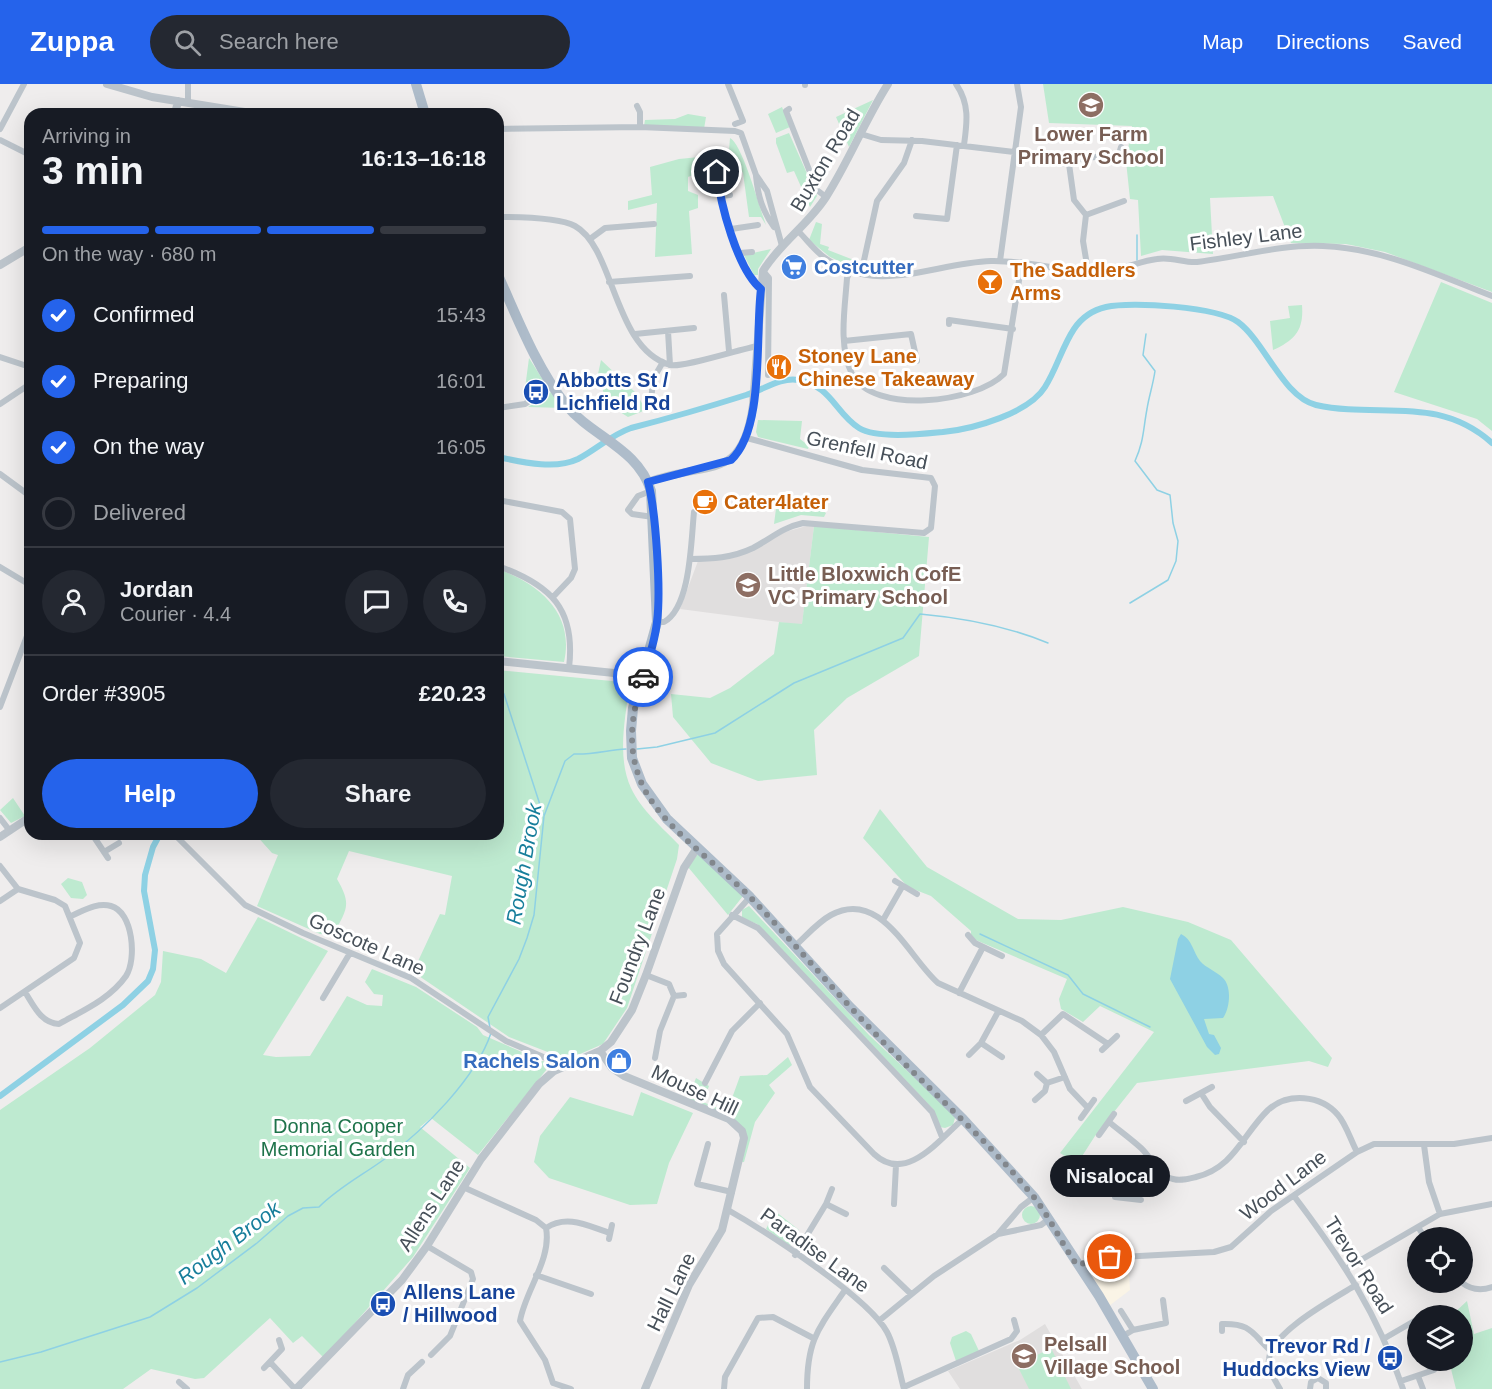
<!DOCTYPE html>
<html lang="en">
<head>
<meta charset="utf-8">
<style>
	:root { --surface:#171b24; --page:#242831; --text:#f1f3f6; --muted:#9ea1a6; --line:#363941; --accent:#2563eb }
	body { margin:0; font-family:Helvetica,sans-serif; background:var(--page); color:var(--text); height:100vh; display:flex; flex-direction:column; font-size:22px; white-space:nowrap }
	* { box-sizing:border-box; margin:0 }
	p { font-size:20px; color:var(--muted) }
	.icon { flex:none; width:33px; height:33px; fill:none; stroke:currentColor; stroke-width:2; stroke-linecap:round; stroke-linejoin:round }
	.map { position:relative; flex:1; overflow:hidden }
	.details { position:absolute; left:24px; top:24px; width:480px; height:732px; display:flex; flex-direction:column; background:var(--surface); border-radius:18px; box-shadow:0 6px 24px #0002 }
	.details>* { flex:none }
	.controls { position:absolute; left:1407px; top:1143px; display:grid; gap:12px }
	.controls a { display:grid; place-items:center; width:66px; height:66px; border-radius:50%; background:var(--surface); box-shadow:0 6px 24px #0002; font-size:30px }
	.pin { position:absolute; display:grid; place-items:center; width:51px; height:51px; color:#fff; margin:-26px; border:3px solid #fff; border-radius:50%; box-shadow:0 2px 6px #0007 }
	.courier { position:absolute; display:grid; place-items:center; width:60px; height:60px; margin:-30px; border:4px solid #2563eb; border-radius:50%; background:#fff; color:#222; box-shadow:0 2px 8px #0007 }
	.bubble { position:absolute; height:42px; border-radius:21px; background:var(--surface); box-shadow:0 6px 24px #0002; font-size:20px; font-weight:600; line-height:42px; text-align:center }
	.headline em { font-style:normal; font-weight:600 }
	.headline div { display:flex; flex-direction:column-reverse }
	.headline { display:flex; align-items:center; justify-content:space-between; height:102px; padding:0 18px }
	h1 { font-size:39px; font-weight:600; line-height:45px }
	.bar { display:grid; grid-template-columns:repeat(4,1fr); gap:9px 6px; align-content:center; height:72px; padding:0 18px }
	.bar i { height:8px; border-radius:4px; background:var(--line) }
	.bar .current { background:var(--accent) }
	.bar p { grid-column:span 4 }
	.line { display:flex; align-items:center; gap:15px; padding:0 18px; border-top:2px solid var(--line) }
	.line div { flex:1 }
	.round { display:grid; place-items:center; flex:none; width:63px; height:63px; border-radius:32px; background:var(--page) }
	ol { padding:0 18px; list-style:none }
	li { display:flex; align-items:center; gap:18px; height:66px }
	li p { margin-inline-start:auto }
	li .icon { padding:6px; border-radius:50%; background:var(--accent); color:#fff; stroke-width:4 }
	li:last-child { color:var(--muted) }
	li i { width:33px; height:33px; border:3px solid var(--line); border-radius:50% }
	.cta { display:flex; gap:12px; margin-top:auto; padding:12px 18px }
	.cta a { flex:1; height:69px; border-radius:36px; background:var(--accent); color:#fff; font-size:24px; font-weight:600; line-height:69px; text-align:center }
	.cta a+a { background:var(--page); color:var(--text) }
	header { display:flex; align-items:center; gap:36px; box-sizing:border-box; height:84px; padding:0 30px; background:var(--accent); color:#fff }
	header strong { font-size:28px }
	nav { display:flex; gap:33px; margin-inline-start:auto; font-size:21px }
	.search { width:420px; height:54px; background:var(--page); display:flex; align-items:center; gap:15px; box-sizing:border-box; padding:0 21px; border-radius:33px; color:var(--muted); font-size:22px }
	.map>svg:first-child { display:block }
</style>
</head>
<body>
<header>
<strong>Zuppa</strong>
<div class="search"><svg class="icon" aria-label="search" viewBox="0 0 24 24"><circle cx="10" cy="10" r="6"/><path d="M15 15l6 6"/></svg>Search here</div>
<nav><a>Map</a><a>Directions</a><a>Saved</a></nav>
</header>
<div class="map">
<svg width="1492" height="1305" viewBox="0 0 1492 1305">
	<rect width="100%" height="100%" fill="#efeded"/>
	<path fill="#faf4e6" d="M1104 1175H1128L1130 1206 1109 1222 1088 1190 1093 1181Z"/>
	<path fill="#e0dede" d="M810 441 814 442 802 541 680 525 698 477 737 473 785 448Z
		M1045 1240 1082 1305H960L948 1287 1020 1256Z"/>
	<path fill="#beead0" d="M1043 0H1492V208L1385 168 1346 160 1291 159 1273 112 1210 114 1213 170 1162 166 1141 172 1138 116 1130 115 1126 77 1132 42 1049 39Z
		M873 16 849 63 836 33Z
		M782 23 790 43 776 49 768 30Z
		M688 30 706 33 704 45 644 42 645 36 675 35Z
		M789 49 817 112 810 123 794 87 787 89 776 59V54Z
		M730 54C742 59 760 125 766 141L761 133H749L743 89 729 66Z
		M720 71 717 81 688 93V107L698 111V124L689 127 692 170 655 173 657 119 628 126V117L652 111 650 83 679 75Z
		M816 138 822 140 820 160 829 163 828 166 859 178 852 183 830 173 809 156Z
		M771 165 758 185V191H754L744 171Z
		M1441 198 1492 219V347L1477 335 1394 308Z
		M1302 221C1304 246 1295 256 1273 266L1270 237 1290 234 1288 222Z
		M529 274 543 296 524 313V312Z
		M601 276 636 309 646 326 628 333 607 320 598 290Z
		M551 308 564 324 528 323Z
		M758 336 802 337 800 355 809 362 808 365 758 353 756 348Z
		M777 417 814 421 826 429 824 433 801 431 774 440Z
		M814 442 929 453 919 572 847 614 814 646 817 691 758 697 711 679 673 633 671 610 710 614 730 604 774 570 779 538 802 540Z
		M498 485C539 500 575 529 564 578L498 572Z
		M498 586 622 598 629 604C625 636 617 674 631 704 641 726 663 744 679 761L677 775 627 924 603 960 580 970 558 972 509 953 413 888 440 830 445 831 452 792 349 767 337 795C352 821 347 825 333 851L320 850 257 822 278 771 272 769 255 750H498Z
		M13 714 25 732 11 739 0 726Z
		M880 725 927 783 1018 835 1061 836 1123 823 1188 838 1231 856 1332 974 1328 983 1309 977 1137 999 1095 1052 1077 1080 1060 1069 1154 948 1100 922 1083 938 1061 925 1059 915 1067 895 971 854V847L931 812 908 803 863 754Z
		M698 770 743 812 728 831 688 783Z
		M68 794 82 798 87 811 83 815 71 814 61 800Z
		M749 822 869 951 952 1029 955 1034 953 1041 945 1044 940 1043 933 1025 757 840 742 834V826Z
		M258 833 328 867 263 971 276 973 310 972 347 912 367 921 382 922 383 911 374 910 365 898 372 885 416 903 477 943 483 951 545 978 547 985 478 1071 431 1034 420 1043 470 1084 413 1173 324 1274 302 1252 293 1259 270 1234 204 1294 195 1295 151 1285 123 1305H0V1026L90 964 155 911 161 898 163 867 201 875 226 889Z
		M788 973 792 981 769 1001 775 1009 755 1038 744 1078H740L744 1045 688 1015 696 994 709 1002 703 1018 727 1028 740 992 767 991Z
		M641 1008 693 1029 669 1079 657 1120 630 1121 549 1094 534 1078 540 1052 570 1013 633 1032Z
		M1022 1131a9 9 0 1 1 18 0a9 9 0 1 1-18 0Z
		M775 1127 799 1146 790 1162 766 1145Z
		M1467 1217 1474 1250 1492 1244V1305H1456L1449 1277 1462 1276V1232L1452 1231Z
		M966 1247 971 1250 979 1267 956 1277 950 1259 952 1253Z
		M1051 1264 1071 1305H1029L1017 1281Z"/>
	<path fill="#8ed1e4" d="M1181 850C1192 855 1193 868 1200 877 1206 884 1216 887 1223 894 1232 903 1230 924 1223 934L1204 935 1209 950 1214 951 1221 964 1219 970 1215 971 1207 963 1170 895 1178 855Z"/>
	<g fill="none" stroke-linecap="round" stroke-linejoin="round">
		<path stroke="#8ed1e4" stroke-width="1.5" d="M1137 151V176
			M1130 519 1168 496 1176 477 1178 457 1173 439 1170 411 1157 406 1135 377C1144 357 1143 346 1147 325 1149 312 1153 301 1155 287L1143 271 1146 250
			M498 601 504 610 543 730
			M637 665 657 663 715 649 794 599 903 554 920 530C964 534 1007 542 1048 559
			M980 850 1068 891 1083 910 1150 943
			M490 944 488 933 519 875 527 854 534 831 544 732 565 677 574 670C592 671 608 666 626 665
			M0 1278 41 1268 150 1233 197 1204 257 1159 288 1132 303 1124 319 1123C339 1103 363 1091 386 1074 424 1046 476 994 491 949"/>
		<path stroke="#8ed1e4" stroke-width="6" d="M498 373C522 378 555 386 578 375 597 365 611 351 631 344 670 334 708 323 746 311 763 306 781 293 798 296 832 302 835 329 859 344 877 355 922 350 943 348 974 345 1029 329 1045 303 1057 284 1062 263 1074 245 1082 233 1093 226 1106 223 1132 217 1217 223 1238 238 1265 258 1283 313 1316 321 1379 335 1437 310 1492 359
			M0 1012 123 921 148 897 153 885 155 866 144 807 145 791 153 763 160 750"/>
		<path stroke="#bcc4cb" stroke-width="6" d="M728 0 743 37 735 40
			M805 0V1
			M956 0C970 20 967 39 964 61
			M188 19V0
			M637 22 640 28V43
			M789 25 786 27 817 106 826 113
			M0 45 24 0
			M498 45 640 43 735 47 741 49 756 91 767 107 782 162
			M861 50 881 56 922 57 1014 68
			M0 56 30 71
			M1121 63 1119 70 1122 76
			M1044 79 1069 80 1074 116 1086 131
			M1069 80 1079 75 1119 70
			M736 86 717 88C720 119 737 185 761 205
			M756 92C758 112 762 126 774 143
			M720 112 730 111
			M916 132 947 135 957 61
			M498 133C517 133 558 133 575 142 615 164 613 264 670 281 683 284 740 265 758 262
			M731 145 758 141
			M799 148C807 156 815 167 825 174 878 212 933 179 991 177 1031 176 1069 191 1108 186 1125 185 1140 177 1157 175 1170 172 1184 179 1197 178 1239 173 1281 160 1323 162 1382 164 1438 191 1492 212
			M590 155 605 144 654 140
			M740 169 752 168
			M1000 177 1021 23 1017 0
			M763 187 769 194 768 291
			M850 187 847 194C845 224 838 262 852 290 873 331 976 319 1004 290L1022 178
			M1088 187 1083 157 1086 131 1124 117
			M861 190 877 117 904 79 912 56
			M609 198 690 192
			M724 211 729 267
			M949 240V236L1013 245
			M668 247 670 281
			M635 250 694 244
			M844 257 911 250 917 277H912
			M0 273 30 283
			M651 319 653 295 663 278
			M0 320 30 300
			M498 324 525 320 553 301
			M0 390 30 412
			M651 407 638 412 628 426 632 430 653 433
			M498 416 562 428 570 435 575 485 571 494 553 513
			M690 475C712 475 732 474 753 464 772 454 781 444 803 439L924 449 931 444 935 402 931 394 862 386 747 354
			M498 482C551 501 576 525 569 584
			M0 483 30 501
			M657 538H664C691 523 691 456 694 428
			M0 623 30 544
			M0 734 10 747
			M92 750 108 774
			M174 750 245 821 303 849 411 894 506 957 555 978 560 984
			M104 768 119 759
			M0 782 18 805 55 816 65 822 80 859 74 874 0 924
			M895 797 917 810
			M750 813 717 850 718 867 724 880 787 950 810 1003 874 1070C906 1100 939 1056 963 1035
			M0 817 18 805
			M732 831 758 844 932 1028 942 1053
			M883 836 902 803
			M968 851 975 859 1002 872
			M796 861C807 851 818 838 831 831 881 804 909 874 938 899L1022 937 1041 951 1054 968 1070 1005 1088 1024
			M646 891 669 900 674 912 660 947 655 974
			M25 908C34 922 41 939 59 940 82 927 110 915 126 892 137 875 133 828 111 822 97 818 83 827 71 832
			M959 909 983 863
			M674 912 684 911
			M323 914 350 869
			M1041 951 1063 930 1108 960
			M981 959 1002 973
			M1102 966 1117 952
			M969 971 981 959 998 928
			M1037 990 1047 999 1065 993
			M705 999 732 947 760 919
			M1201 1009 1210 1023 1244 1058
			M1035 1016 1045 1007 1047 999
			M1186 1017 1212 1003
			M1081 1034 1094 1016
			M1109 1038C1120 1047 1131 1055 1141 1064 1152 1074 1158 1092 1173 1095 1181 1097 1188 1095 1196 1093 1234 1084 1243 1050 1268 1026 1288 1008 1321 1011 1338 1031 1346 1040 1351 1057 1357 1068
			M1099 1051 1114 1030
			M708 1060 697 1100 732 1108
			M1424 1061 1429 1098 1440 1130
			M463 1103 536 1136 546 1144C552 1175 525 1207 520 1237L545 1276 553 1299
			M1294 1112C1341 1174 1378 1230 1403 1305
			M1115 1113 1141 1116
			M1129 1113 1138 1093 1154 1080
			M826 1120 846 1130
			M894 1120 896 1081
			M728 1126C765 1147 868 1213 887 1248 896 1265 899 1287 904 1305
			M1418 1143 1425 1154
			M546 1144C567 1130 588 1142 610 1149
			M998 1150 1041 1141 1049 1135
			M609 1155 612 1141
			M427 1162 471 1188 473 1195 450 1252 431 1271
			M795 1171 826 1120 832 1105
			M1077 1181 1102 1174 1214 1168 1231 1163 1271 1127 1357 1068 1374 1060H1454L1492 1054
			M884 1184 911 1210
			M1347 1184 1440 1130 1492 1120
			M536 1191 591 1210
			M1461 1198C1471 1206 1481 1207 1492 1203
			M1121 1227 1133 1246
			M880 1236 934 1192 998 1150 1021 1123 1034 1113
			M1222 1247V1240C1252 1239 1252 1250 1271 1267
			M1123 1252 1133 1246 1166 1239 1163 1216
			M1385 1254 1416 1236
			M270 1278 295 1305
			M264 1284 282 1265 279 1256
			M1418 1292 1423 1305
			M1401 1297 1434 1286
			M179 1298 187 1305
			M553 1299 571 1305
			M904 1303 1011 1255 1017 1247 1014 1236
			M403 1305 408 1291 422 1278
			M724 1305 725 1293 758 1234 773 1233 813 1254
			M807 1305C807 1256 818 1245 845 1206
			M1280 1305C1275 1296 1267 1285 1269 1275 1271 1248 1335 1214 1356 1201
			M1310 1305 1311 1298 1318 1294 1326 1299V1305"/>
		<path stroke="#bcc4cb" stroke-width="8" d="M107 0 152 13 257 30
			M175 30 178 17
			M0 181 30 163
			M648 398C707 376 742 400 753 321L763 187C780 159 808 141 826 113 849 77 865 36 888 0
			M498 577 643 592
			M0 753 30 733
			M600 967 612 984 624 992 729 1035 742 1047 744 1054 722 1146 689 1201 645 1305
			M296 1305 402 1196 427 1162 481 1075 539 1000 554 987 600 967 611 958 632 926 646 891 684 784 697 764"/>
		<path stroke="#aebcca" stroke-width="10" d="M416 0 425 30
			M498 191C518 235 536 283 566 321 592 353 638 364 651 407L657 538 633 624 631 647 632 674 642 700 667 735 750 813 850 923 963 1035 1034 1113 1099 1212 1153 1305"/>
	</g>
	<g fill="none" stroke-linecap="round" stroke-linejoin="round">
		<path stroke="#82878d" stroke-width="6" stroke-dasharray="0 10.8" d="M643 593C632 629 626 662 641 698 660 743 719 780 753 816 799 864 841 915 888 963 937 1013 989 1058 1033 1112 1050 1133 1061 1159 1077 1181L1110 1173"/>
		<path stroke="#2563eb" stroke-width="8" d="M643 593C649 575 655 556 657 538 661 507 656 428 648 398L731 376C765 345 755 251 761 205 737 185 720 119 717 88"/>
	</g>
	<defs>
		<g id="school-disc" transform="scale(1.35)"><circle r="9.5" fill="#8d6e63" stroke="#fff"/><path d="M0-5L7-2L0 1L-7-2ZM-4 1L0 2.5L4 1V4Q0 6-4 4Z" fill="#fff"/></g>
		<g id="supermarket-disc" transform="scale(1.35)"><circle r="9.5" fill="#3f7fe0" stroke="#fff"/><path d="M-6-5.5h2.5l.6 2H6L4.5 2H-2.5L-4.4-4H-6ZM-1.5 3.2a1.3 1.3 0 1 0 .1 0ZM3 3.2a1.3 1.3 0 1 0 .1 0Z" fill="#fff"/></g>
		<g id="bar-disc" transform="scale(1.35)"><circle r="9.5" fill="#e8710a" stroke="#fff"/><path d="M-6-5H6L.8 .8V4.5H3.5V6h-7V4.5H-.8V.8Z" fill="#fff"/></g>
		<g id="restaurant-disc" transform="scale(1.35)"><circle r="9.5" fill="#e8710a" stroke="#fff"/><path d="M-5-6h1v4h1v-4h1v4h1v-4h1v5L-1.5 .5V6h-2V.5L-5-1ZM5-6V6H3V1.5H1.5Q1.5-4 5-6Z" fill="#fff"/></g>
		<g id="bus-disc" transform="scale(1.35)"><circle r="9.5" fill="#1a4fb4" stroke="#fff"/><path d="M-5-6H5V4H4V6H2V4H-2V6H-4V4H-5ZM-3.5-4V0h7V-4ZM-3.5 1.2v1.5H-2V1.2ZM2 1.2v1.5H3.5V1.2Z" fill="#fff"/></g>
		<g id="cafe-disc" transform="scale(1.35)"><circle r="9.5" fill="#e8710a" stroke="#fff"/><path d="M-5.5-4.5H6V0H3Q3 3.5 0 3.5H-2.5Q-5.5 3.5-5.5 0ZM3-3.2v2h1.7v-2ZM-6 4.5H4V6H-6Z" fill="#fff"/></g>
		<g id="shop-disc" transform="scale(1.35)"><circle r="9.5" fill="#3f7fe0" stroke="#fff"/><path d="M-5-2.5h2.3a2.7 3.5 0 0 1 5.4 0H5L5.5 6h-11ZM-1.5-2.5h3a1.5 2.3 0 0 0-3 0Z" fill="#fff"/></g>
	</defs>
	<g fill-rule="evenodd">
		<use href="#school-disc" x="1091" y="21"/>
		<use href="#supermarket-disc" x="794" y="183"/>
		<use href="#bar-disc" x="990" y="198"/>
		<use href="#restaurant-disc" x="779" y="283"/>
		<use href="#bus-disc" x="536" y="308"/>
		<use href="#cafe-disc" x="705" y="418"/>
		<use href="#school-disc" x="748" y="501"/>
		<use href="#shop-disc" x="619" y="977"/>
		<use href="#bus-disc" x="383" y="1220"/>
		<use href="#school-disc" x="1024" y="1272"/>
		<use href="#bus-disc" x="1390" y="1274"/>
	</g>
	<g text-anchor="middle" stroke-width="6" stroke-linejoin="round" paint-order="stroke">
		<g font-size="20" font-weight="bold" fill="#785e54" stroke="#fff" text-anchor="start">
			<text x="1091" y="57" text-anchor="middle">Lower Farm<tspan x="1091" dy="23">Primary School</tspan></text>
			<text x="768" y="497">Little Bloxwich CofE<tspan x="768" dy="23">VC Primary School</tspan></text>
			<text x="1044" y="1267">Pelsall<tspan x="1044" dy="23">Village School</tspan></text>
		</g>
		<g font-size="20" fill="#475059" stroke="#fff">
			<text transform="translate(825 76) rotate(-59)" y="7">Buxton Road</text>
			<text transform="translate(1246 153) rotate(-7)" y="7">Fishley Lane</text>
			<text transform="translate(867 366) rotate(12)" y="7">Grenfell Road</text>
			<text transform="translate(367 860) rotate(24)" y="7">Goscote Lane</text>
			<text transform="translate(637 862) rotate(-69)" y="7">Foundry Lane</text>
			<text transform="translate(695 1006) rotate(25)" y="7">Mouse Hill</text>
			<text transform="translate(1283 1101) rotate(-37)" y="7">Wood Lane</text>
			<text transform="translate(431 1121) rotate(-57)" y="7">Allens Lane</text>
			<text transform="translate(815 1166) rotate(36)" y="7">Paradise Lane</text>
			<text transform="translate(1359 1181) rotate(58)" y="7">Trevor Road</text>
			<text transform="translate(671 1208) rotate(-64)" y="7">Hall Lane</text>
		</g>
		<g font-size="20" font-weight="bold" fill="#366cbe" stroke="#fff" text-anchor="start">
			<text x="814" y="190">Costcutter</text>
			<text x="600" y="984" text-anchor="end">Rachels Salon</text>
		</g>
		<g font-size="20" font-weight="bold" fill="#c56008" stroke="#fff" text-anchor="start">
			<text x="1010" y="193">The Saddlers<tspan x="1010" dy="23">Arms</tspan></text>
			<text x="798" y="279">Stoney Lane<tspan x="798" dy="23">Chinese Takeaway</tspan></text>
			<text x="724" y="425">Cater4later</text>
		</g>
		<g font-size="20" font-weight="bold" fill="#164399" stroke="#fff" text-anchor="start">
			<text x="556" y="303">Abbotts St /<tspan x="556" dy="23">Lichfield Rd</tspan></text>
			<text x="403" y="1215">Allens Lane<tspan x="403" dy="23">/ Hillwood</tspan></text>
			<text x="1370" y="1269" text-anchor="end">Trevor Rd /<tspan x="1370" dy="23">Huddocks View</tspan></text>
		</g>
		<g font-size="20" fill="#1e734a" stroke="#fff">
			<text x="338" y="1049">Donna Cooper<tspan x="338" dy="23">Memorial Garden</tspan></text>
		</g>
		<g font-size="21" font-style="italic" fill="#177e9b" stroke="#fff">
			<text transform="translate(524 780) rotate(-80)" y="7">Rough Brook</text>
			<text transform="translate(229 1159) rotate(-37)" y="7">Rough Brook</text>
		</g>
	</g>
</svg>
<div class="controls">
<a><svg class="icon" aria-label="locate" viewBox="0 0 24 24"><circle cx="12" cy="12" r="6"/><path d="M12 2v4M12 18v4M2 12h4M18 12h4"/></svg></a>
<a><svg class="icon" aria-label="layers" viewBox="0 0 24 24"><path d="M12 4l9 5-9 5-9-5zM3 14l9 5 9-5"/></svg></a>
</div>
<div class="pin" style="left:1110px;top:1173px;background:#ea580c"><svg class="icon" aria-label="bag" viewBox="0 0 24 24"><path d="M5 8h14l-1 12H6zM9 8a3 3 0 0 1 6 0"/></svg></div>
<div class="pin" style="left:717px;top:88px;background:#1f2937"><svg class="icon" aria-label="home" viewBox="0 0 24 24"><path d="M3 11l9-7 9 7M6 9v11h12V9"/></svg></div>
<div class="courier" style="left:643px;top:593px"><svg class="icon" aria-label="car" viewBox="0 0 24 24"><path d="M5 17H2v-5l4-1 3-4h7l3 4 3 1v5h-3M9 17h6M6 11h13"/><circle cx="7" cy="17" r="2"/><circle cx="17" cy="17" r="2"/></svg></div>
<div class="bubble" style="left:1050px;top:1071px;width:120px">Nisalocal</div>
<section class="details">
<div class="headline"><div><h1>3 min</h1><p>Arriving in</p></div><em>16:13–16:18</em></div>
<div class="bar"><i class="current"></i><i class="current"></i><i class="current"></i><i></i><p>On the way · 680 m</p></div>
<ol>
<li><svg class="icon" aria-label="check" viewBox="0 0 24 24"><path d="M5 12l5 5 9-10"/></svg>Confirmed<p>15:43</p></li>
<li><svg class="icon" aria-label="check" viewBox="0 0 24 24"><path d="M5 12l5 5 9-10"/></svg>Preparing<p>16:01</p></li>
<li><svg class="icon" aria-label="check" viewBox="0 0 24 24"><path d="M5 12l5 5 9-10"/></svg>On the way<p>16:05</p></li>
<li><i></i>Delivered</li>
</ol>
<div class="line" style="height:108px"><a class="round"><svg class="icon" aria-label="person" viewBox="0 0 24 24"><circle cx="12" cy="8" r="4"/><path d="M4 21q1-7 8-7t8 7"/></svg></a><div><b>Jordan</b><p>Courier · 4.4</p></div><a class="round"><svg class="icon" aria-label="chat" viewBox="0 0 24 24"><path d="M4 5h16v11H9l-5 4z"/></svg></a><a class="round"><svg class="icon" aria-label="phone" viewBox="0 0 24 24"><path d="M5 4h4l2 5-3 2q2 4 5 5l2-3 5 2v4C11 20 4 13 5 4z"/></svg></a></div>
<div class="line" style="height:78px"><div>Order #3905</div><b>£20.23</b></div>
<div class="cta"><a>Help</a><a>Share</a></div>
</section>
</div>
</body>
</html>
